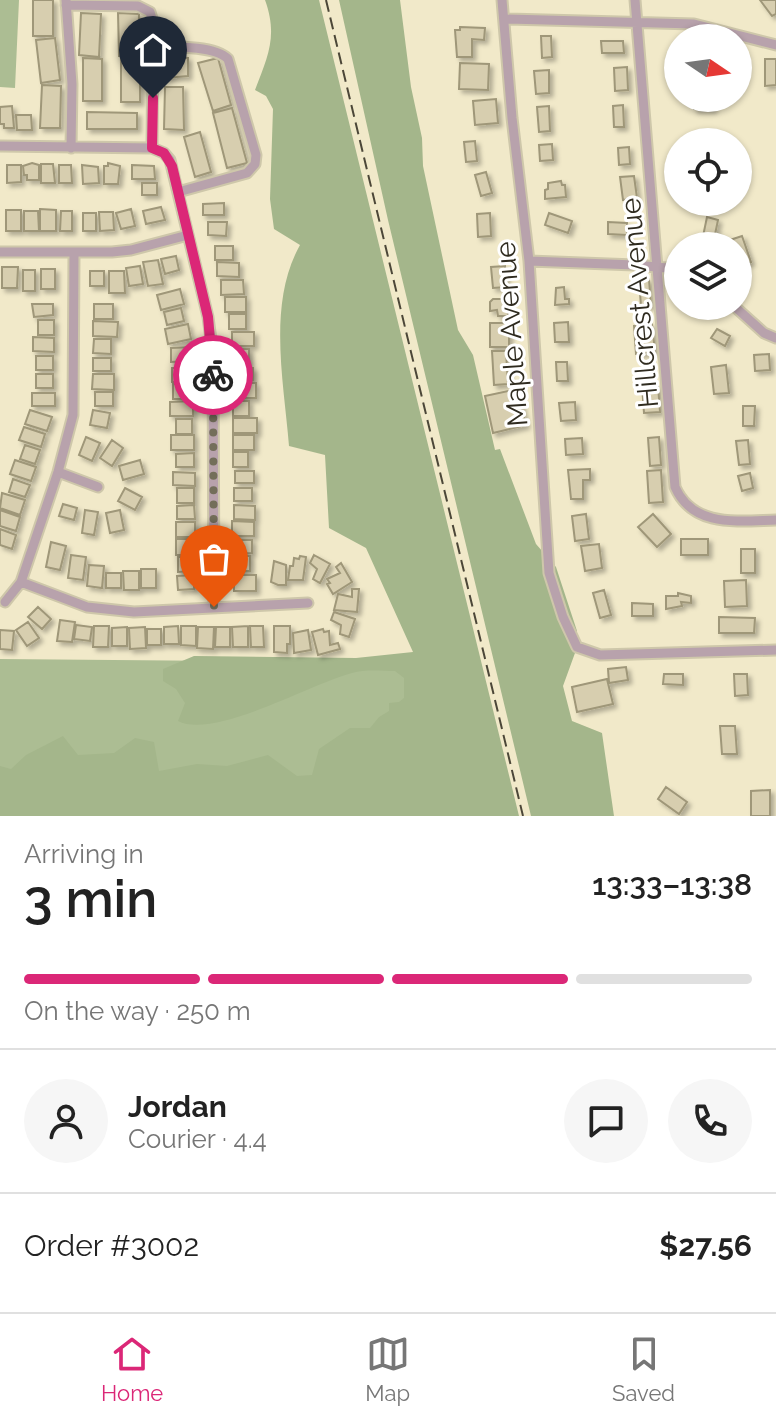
<!DOCTYPE html>
<html lang="en">
<head>
<meta charset="utf-8">
<style>
	:root { --surface:#fff; --page:#f6f6f6; --text:#222; --muted:#767676; --line:#e0e0e0; --accent:#db2777 }
	body { margin:0; font-family:Raleway,sans-serif; background:var(--page); color:var(--text); height:100vh; display:flex; flex-direction:column; font-size:30px; white-space:nowrap }
	* { box-sizing:border-box; margin:0 }
	p { font-size:26px; color:var(--muted) }
	.icon { flex:none; width:44px; height:44px; fill:none; stroke:currentColor; stroke-width:2; stroke-linecap:round; stroke-linejoin:round }
	.map { position:relative; height:816px; overflow:hidden }
	.panel { display:flex; flex-direction:column; background:var(--surface); flex:1 }
	.panel>* { flex:none }
	.needle { width:52px; rotate:103deg }
	.tools { position:absolute; left:664px; top:24px; display:grid; gap:16px }
	.tools a { display:grid; place-items:center; width:88px; height:88px; border-radius:50%; background:var(--surface); box-shadow:0 2px 6px #0004; font-size:40px }
	.pin { position:absolute; display:grid; place-items:center; width:68px; height:68px; color:#fff; margin:-82px -34px; border-radius:50% 50% 50% 0; rotate:-45deg; box-shadow:0 0 8px #0007 }
	.pin .icon { rotate:45deg }
	.courier { position:absolute; display:grid; place-items:center; width:80px; height:80px; margin:-40px; border:6px solid #db2777; border-radius:50%; background:#fff; color:#222; box-shadow:0 2px 10px #0007 }
	.headline em { font-style:normal; font-weight:600 }
	.headline div { display:flex; flex-direction:column-reverse }
	.headline { display:flex; align-items:center; justify-content:space-between; height:136px; padding:0 24px }
	h1 { font-size:52px; font-weight:600; line-height:60px }
	.bar { display:grid; grid-template-columns:repeat(4,1fr); gap:12px 8px; align-content:center; height:96px; padding:0 24px }
	.bar i { height:10px; border-radius:6px; background:var(--line) }
	.bar .active { background:var(--accent) }
	.bar p { grid-column:span 4 }
	.line { display:flex; align-items:center; gap:20px; padding:0 24px; border-top:2px solid var(--line) }
	.line div { flex:1 }
	.round { display:grid; place-items:center; flex:none; width:84px; height:84px; border-radius:42px; background:var(--page) }
	.tab-bar { display:flex; justify-content:space-around; align-items:center; height:112px; border-top:2px solid var(--line); background:var(--surface); font-size:22px; color:var(--muted) }
	.tab-bar a { display:grid; justify-items:center; gap:4px }
	.tab-bar .active { color:var(--accent) }
	.map>svg:first-child { display:block }
</style>
</head>
<body>
<div class="map">
<svg width="776" height="816" viewBox="0 0 776 816">
	<defs>
		<filter id="shadow"><feDropShadow dx="3.5" dy="3.5" stdDeviation="2" flood-color="#0004"/></filter>
	</defs>
	<rect width="100%" height="100%" fill="#f1e9c9"/>
	<path fill="#acbd93" d="M0 0H19L15 88 0 87Z
		M0 659 448 663 487 816H0Z"/>
	<path fill="#a4b68b" d="M265 0H319L519 816H0V766L11 769 26 755 63 736 78 755 114 753 135 738 154 742 159 771 197 764 227 766 268 755 297 776 312 775 319 749 350 728H370L379 717 389 711V703L399 702 404 698V678L395 671C382 671 365 669 352 673 312 683 214 740 178 721L185 703 176 689 163 681V669L194 656 356 658 413 652 366 548 329 528 325 455 289 446C284 382 267 304 300 245L274 229 270 199 273 109 266 96 255 90C268 56 278 36 265 0Z
		M339 0H400L411 87 422 138 423 166 458 330 473 355 495 450 500 449 536 544 556 567 577 631 575 653 563 686 572 721 602 733 614 816H531L388 220Z"/>
	<path fill="#d7ceaf" stroke="#9f9779" stroke-width="2" filter="url(#shadow)" d="M33 0H53V36H33Z
		M760 0H776V14L772 16Z
		M81 13 101 14 99 57 79 55Z
		M118 13 139 14 138 56H119Z
		M460 27 485 28 484 40 472 39V57H457L455 30H460Z
		M541 36H551L552 57 542 58Z
		M55 38 60 80 41 83 36 40Z
		M601 41H623L624 53H602Z
		M166 57 188 58V76L166 78Z
		M83 58 102 59V101H83Z
		M218 58 231 105 213 111 198 63Z
		M121 59H140V102H121Z
		M765 59H776V85L765 86Z
		M460 63 489 64 488 90 459 89Z
		M627 67 628 90 615 91 614 68Z
		M549 70V93L536 94 534 71Z
		M42 85 61 86 60 128H40Z
		M165 87H183L184 130 164 129Z
		M694 98H713V109H694Z
		M496 99 498 123 475 125 473 101Z
		M623 105 624 127H614L613 106Z
		M12 106 14 128H4V124H0V107Z
		M549 106 550 131 539 132 537 107Z
		M232 108 247 163 227 168 213 113Z
		M87 112 137 113V129H87Z
		M16 115H31L32 130H17Z
		M200 132 211 172 195 177 184 137Z
		M475 141 477 161 466 162 464 142Z
		M552 144 553 160 540 161 539 145Z
		M629 147 630 164 619 165 618 148Z
		M32 163 39 165V180H27V175H24L23 166Z
		M108 163 120 166 118 184H104V166H108Z
		M41 164H53L55 183H41Z
		M7 165H21V182L7 183Z
		M59 165H71L72 183H59Z
		M82 165 98 167 99 183 83 184Z
		M132 165 154 166 155 179H132Z
		M486 172 492 193 481 196 475 175Z
		M634 176 637 198 623 200 620 177Z
		M561 181 562 185H565L566 197 545 199V190L548 189V183Z
		M142 183H157V195H142Z
		M224 203V215H203V204Z
		M161 207 165 220 146 224 143 211Z
		M40 209 56 210V231H40Z
		M131 209 135 226 121 229 116 213Z
		M6 210H21V231H6Z
		M24 211H38L39 231H24Z
		M61 211H72V231H60Z
		M99 212H113L114 230 100 231Z
		M83 213H96V231H83Z
		M490 213 491 236 478 237 477 214Z
		M549 213 572 221 568 233 545 225Z
		M707 217 718 220 713 244 702 241Z
		M208 222H227L226 236 208 235Z
		M608 222 627 223V235L608 234Z
		M742 236 751 262 739 266 738 246H732L730 240Z
		M215 246H233V260H215Z
		M176 256 179 270 165 274 161 259Z
		M158 260 163 284 148 286 143 262Z
		M217 262 239 263V277L217 276Z
		M140 266 143 284 129 286 126 268Z
		M505 266 506 287 493 288 491 267Z
		M2 267H18L17 288H2Z
		M41 269H55V289H41Z
		M23 270H35V291H23Z
		M90 271H104V286H90Z
		M109 271H124L125 293H109Z
		M649 279 651 306H641L639 280Z
		M221 280H243L244 294 221 295Z
		M564 287 565 299H569V304L555 305 556 288Z
		M180 289 184 304 161 310 157 295Z
		M225 297H246V312H225Z
		M493 299H507L508 316H498L497 310 490 311V302Z
		M32 304H53V315L34 317Z
		M94 304H113V319H94Z
		M181 308 184 321 167 325 164 312Z
		M229 314H246V329H229Z
		M38 320H54V335H38Z
		M93 321 118 322 117 337 93 336Z
		M568 322 569 342H555L554 323Z
		M490 323H509V347H490Z
		M188 324 191 339 168 344 165 329Z
		M652 324 655 352 636 354 634 326Z
		M717 329 730 336 725 346 711 338Z
		M232 332H254V346H232Z
		M33 337 54 338V352L33 351Z
		M94 339H111V354L93 353Z
		M192 347 193 361 171 362V348Z
		M232 349H249V364H231Z
		M492 351H506L508 384 494 385Z
		M769 354 770 370 755 371 754 355Z
		M36 356H53V370H36Z
		M93 358H111V371H93Z
		M556 362H567L568 381H557Z
		M726 365 729 393 714 394 711 367Z
		M172 368H193V382H172Z
		M233 368H253V380H233Z
		M36 374H53V388H36Z
		M93 374H114V390L92 389Z
		M233 383H256V398H233Z
		M173 384H193V399H173Z
		M658 385 660 412 644 413 642 386Z
		M517 389 526 425 493 433 485 396Z
		M95 392H113V406H95Z
		M32 393H55V406H32Z
		M193 401V416H170V402Z
		M233 401H249V416H233Z
		M575 402 576 420 561 421 559 403Z
		M743 406H755L754 426H743Z
		M30 410 52 417 47 431 25 424Z
		M93 410 110 413 107 428 90 425Z
		M233 418H257V433H233Z
		M176 419H192V434H176Z
		M24 427 45 434 41 447 19 440Z
		M171 435H194V450H171Z
		M233 435H254V450H233Z
		M86 437 100 443 92 461 79 455Z
		M659 437 661 465 650 466 648 438Z
		M582 438 583 454 566 455 565 439Z
		M112 440 123 448 112 466 100 458Z
		M748 440 750 464 739 465 736 441Z
		M25 445 40 450 35 464 20 459Z
		M233 452H248V467H233Z
		M194 453V467H176V454Z
		M15 460 36 467 31 481 10 474Z
		M140 460 144 474 123 480 119 466Z
		M590 469V480H583V499H571L568 470Z
		M661 470 663 502 649 503 647 471Z
		M235 471H254V483H235Z
		M173 472 195 473V486L173 485Z
		M750 473 753 488 742 491 738 476Z
		M13 479 30 485 25 497 9 492Z
		M125 488 142 497 135 510 118 501Z
		M177 488H194V503H177Z
		M234 488H252V501H234Z
		M2 493 25 500 20 515 0 508Z
		M63 504 77 508 74 520 59 516Z
		M194 505 195 519H177V506Z
		M234 505 255 506V520L234 519Z
		M0 510 20 517 16 531 0 526Z
		M85 510 98 512 94 535 82 533Z
		M120 510 124 530 110 533 106 513Z
		M586 514 589 539 575 541 572 516Z
		M653 514 671 534 657 547 638 527Z
		M232 521 254 522V536H232Z
		M176 522H195V537H176Z
		M0 529 16 535 12 549 0 545Z
		M176 539H197V555H176Z
		M681 539H708V555H681Z
		M233 540H252V553L233 554Z
		M51 542 66 546 60 570 46 567Z
		M599 544 602 568 585 571 581 546Z
		M741 549H755V573H741Z
		M71 555 86 557 83 580 68 578Z
		M314 555 330 564 320 583 313 579 317 569 310 563Z
		M233 556H250V571H233Z
		M300 556 306 557 303 580H288L290 566H293L294 558 299 559Z
		M178 557H192L193 571 178 572Z
		M274 561 286 565V585H278L271 582Z
		M341 563 352 582 333 594 327 584 330 583 327 579 340 573 336 567Z
		M89 565 104 566 102 588 87 586Z
		M141 569H156V588H141Z
		M123 571H139V590H124Z
		M106 573H121V588H106Z
		M194 575V589L178 590 177 576Z
		M234 575H256V591H234Z
		M746 580 747 606 725 607 724 581Z
		M352 589H359L357 612 334 610 338 594 352 597Z
		M604 590 611 615 600 618 593 593Z
		M678 593 691 596V603L681 602 682 606 666 609V596H678Z
		M632 603 653 604V616H632Z
		M38 607 51 619 42 629 28 617Z
		M334 612 355 619 349 637 340 634 341 625 331 620Z
		M719 617 755 618 754 633H719Z
		M60 620 75 622 72 642 57 641Z
		M28 622 39 638 27 646 16 630Z
		M76 625 92 627 90 641 74 639Z
		M94 626H109L108 647H93Z
		M178 626 179 644H164V627Z
		M181 626H196V646L181 645Z
		M248 626V647H233L232 627Z
		M250 626H263L264 647H251Z
		M274 626H290V644H287V653L274 652Z
		M127 627V646H112V628Z
		M145 627 146 648 130 649 129 628Z
		M198 627H214L213 649 197 648Z
		M216 627H230V647H215Z
		M147 629H161V645H147Z
		M323 629 324 632 329 631 330 645 338 643 340 649 318 655 312 632Z
		M0 630 14 631 12 650 0 649Z
		M308 630 311 650 294 653 293 633Z
		M626 667 628 680 609 683 608 669Z
		M664 674H683V685L663 684Z
		M734 674H747L748 695 735 696Z
		M607 679 613 704 577 712 572 687Z
		M720 726H735L737 754H722Z
		M666 787 687 802 679 814 658 799Z
		M770 790V816H751V791Z"/>
	<g fill="none" stroke-linecap="round" stroke-linejoin="round">
		<g stroke="#cec7aa" stroke-width="13">
			<path id="minor" d="M66 0 72 84 71 148
				M502 0 512 118 529 261 549 573 563 617 577 647 600 655 776 650
				M635 0 675 487C693 528 738 521 776 520
				M66 5 138 6 150 12 153 22 152 148
				M504 19 694 24 776 45
				M153 47C173 47 214 45 228 59L256 155 255 164 247 173 178 192
				M0 146 152 148 164 153 170 160 208 317 213 355 214 607
				M0 252H112L131 250 188 235
				M529 261 635 265 678 269
				M734 306 764 333 776 338
				M58 472 98 487
				M21 582 87 607 134 612 308 603
				M5 602 21 582 58 472 73 415 74 253"/>
		</g>
		<use href="#minor" stroke="#b8a2ac" stroke-width="9"/>
		<path stroke="#4c4738" stroke-width="2" stroke-dasharray="12 6" stroke-linecap="butt" d="M326 0 523 816"/>
	</g>
	<g fill="none" stroke-linecap="round" stroke-linejoin="round">
		<path stroke="#736e5a" stroke-width="8" stroke-dasharray="0 14.4" d="M213 375 214 607"/>
		<path stroke="#db2777" stroke-width="10" d="M153 98 152 148 164 153 172 166 208 317 213 375"/>
	</g>
	<g text-anchor="middle" stroke-width="6" stroke-linejoin="round" paint-order="stroke">
		<g font-size="28" fill="#2f2b1f" stroke="#fff">
			<text transform="translate(639 303) rotate(-95)" y="10">Hillcrest Avenue</text>
			<text transform="translate(511 334) rotate(-94)" y="10">Maple Avenue</text>
		</g>
	</g>
</svg>
<div class="tools">
<a><svg class="needle" viewBox="-14 -14 28 28"><path d="M0-13l5 13h-10z" fill="#e53935"/><path d="M0 13l5-13h-10z" fill="#767676"/></svg></a>
<a><svg class="icon" aria-label="locate" viewBox="0 0 24 24"><circle cx="12" cy="12" r="6"/><path d="M12 2v4M12 18v4M2 12h4M18 12h4"/></svg></a>
<a><svg class="icon" aria-label="layers" viewBox="0 0 24 24"><path d="M12 4l9 5-9 5-9-5zM3 14l9 5 9-5"/></svg></a>
</div>
<div class="pin" style="left:214px;top:607px;background:#ea580c"><svg class="icon" aria-label="bag" viewBox="0 0 24 24"><path d="M5 8h14l-1 12H6zM9 8a3 3 0 0 1 6 0"/></svg></div>
<div class="pin" style="left:153px;top:98px;background:#1f2937"><svg class="icon" aria-label="home" viewBox="0 0 24 24"><path d="M3 11l9-7 9 7M6 9v11h12V9"/></svg></div>
<div class="courier" style="left:213px;top:375px"><svg class="icon" aria-label="bike" viewBox="0 0 24 24"><circle cx="6" cy="16" r="4"/><circle cx="18" cy="16" r="4"/><path d="M6 16l4-8h5l3 8M10 8l3 8H6M13 5h3"/></svg></div>
</div>
<section class="panel">
<div class="headline"><div><h1>3 min</h1><p>Arriving in</p></div><em>13:33–13:38</em></div>
<div class="bar"><i class="active"></i><i class="active"></i><i class="active"></i><i></i><p>On the way · 250 m</p></div>
<div class="line" style="height:144px"><a class="round"><svg class="icon" aria-label="person" viewBox="0 0 24 24"><circle cx="12" cy="8" r="4"/><path d="M4 21q1-7 8-7t8 7"/></svg></a><div><b>Jordan</b><p>Courier · 4.4</p></div><a class="round"><svg class="icon" aria-label="chat" viewBox="0 0 24 24"><path d="M4 5h16v11H9l-5 4z"/></svg></a><a class="round"><svg class="icon" aria-label="phone" viewBox="0 0 24 24"><path d="M5 4h4l2 5-3 2q2 4 5 5l2-3 5 2v4C11 20 4 13 5 4z"/></svg></a></div>
<div class="line" style="height:104px"><div>Order #3002</div><b>$27.56</b></div>
</section>
<nav class="tab-bar">
<a class="active"><svg class="icon" aria-label="home" viewBox="0 0 24 24"><path d="M3 11l9-7 9 7M6 9v11h12V9"/></svg>Home</a>
<a><svg class="icon" aria-label="map" viewBox="0 0 24 24"><path d="M3 6l6-2 6 2 6-2v14l-6 2-6-2-6 2zM9 4v14M15 6v14"/></svg>Map</a>
<a><svg class="icon" aria-label="saved" viewBox="0 0 24 24"><path d="M7 4h10v16l-5-4-5 4z"/></svg>Saved</a>
</nav>
</body>
</html>
